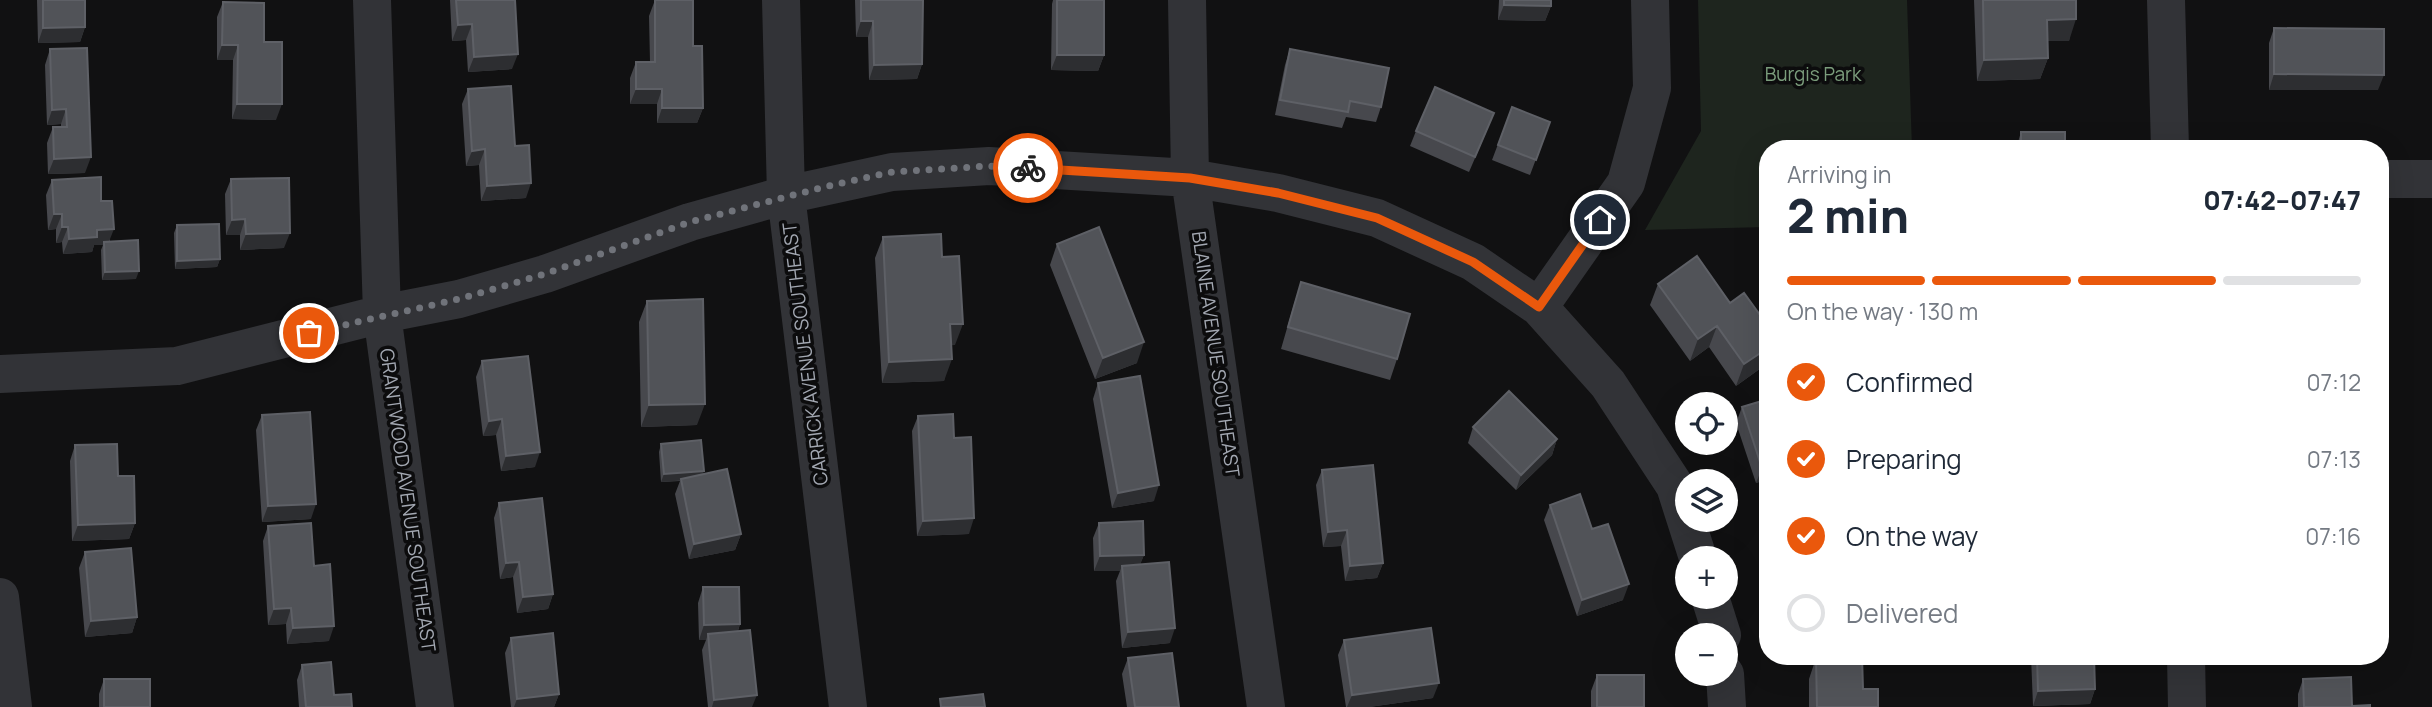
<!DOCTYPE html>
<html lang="en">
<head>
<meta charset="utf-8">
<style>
	:root { --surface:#fff; --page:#f2f2f3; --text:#1f2937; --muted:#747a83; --line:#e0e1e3; --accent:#ea580c }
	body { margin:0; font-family:Manrope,sans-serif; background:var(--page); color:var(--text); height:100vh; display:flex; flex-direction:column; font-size:26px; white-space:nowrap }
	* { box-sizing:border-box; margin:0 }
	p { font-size:23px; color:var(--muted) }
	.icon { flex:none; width:38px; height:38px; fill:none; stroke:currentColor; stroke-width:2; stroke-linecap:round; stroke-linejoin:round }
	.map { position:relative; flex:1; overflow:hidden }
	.drawer { position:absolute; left:1759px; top:140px; width:630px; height:525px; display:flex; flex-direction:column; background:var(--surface); border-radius:28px; box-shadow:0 7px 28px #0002 }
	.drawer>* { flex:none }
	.buttons { position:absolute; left:1675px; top:392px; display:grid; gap:14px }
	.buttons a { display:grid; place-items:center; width:63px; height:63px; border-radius:50%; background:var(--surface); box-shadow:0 7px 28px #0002; font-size:35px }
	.pin { position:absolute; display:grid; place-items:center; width:60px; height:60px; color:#fff; margin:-30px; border:4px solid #fff; border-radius:50%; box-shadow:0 2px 7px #0007 }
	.courier { position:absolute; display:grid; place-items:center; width:70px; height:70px; margin:-35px; border:5px solid #ea580c; border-radius:50%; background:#fff; color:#222; box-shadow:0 2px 9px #0007 }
	.headline em { font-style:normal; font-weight:800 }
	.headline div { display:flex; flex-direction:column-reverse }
	.headline { display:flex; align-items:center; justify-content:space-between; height:119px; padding:0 28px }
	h1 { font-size:46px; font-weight:800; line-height:52px }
	.bar { display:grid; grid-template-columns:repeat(4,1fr); gap:10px 7px; align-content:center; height:84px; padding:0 28px }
	.bar i { height:9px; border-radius:5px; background:var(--line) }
	.bar .selected { background:var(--accent) }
	.bar p { grid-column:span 4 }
	ol { padding:0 28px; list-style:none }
	li { display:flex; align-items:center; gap:21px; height:77px }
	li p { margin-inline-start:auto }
	li .icon { padding:7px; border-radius:50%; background:var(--accent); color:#fff; stroke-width:4 }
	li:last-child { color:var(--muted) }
	li i { width:38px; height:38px; border:4px solid var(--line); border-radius:50% }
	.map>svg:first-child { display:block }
</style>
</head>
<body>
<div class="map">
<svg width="2432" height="707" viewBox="0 0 2432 707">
	<rect width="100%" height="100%" fill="#111112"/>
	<path fill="#1e251e" d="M1698 0H1907L1912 149H1768L1767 227 1645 230 1701 131Z"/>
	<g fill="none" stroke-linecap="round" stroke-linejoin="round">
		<path stroke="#323337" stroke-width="38" d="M372 0 382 314 435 707
			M781 0 786 195 848 707
			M1187 0 1190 178 1266 707
			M2166 0 2170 149
			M2380 179H2432
			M1539 307 1626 183 1652 88 1650 0
			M0 374 177 366 382 314 459 299 545 274 690 222 786 195 892 172 989 166 1190 178 1278 193 1377 218 1473 262 1539 307 1608 384 1675 486 1698 558
			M0 597 13 707
			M1710 597 1722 635
			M2186 656 2187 707
			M1725 674 1727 707"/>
	</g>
	<path fill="#47484d" d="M37 0H85V27L80 42 38 43Z
		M450 0H515L512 69 468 72 466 40 452 41Z
		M655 0 693 46 703 108 697 123H657V104H630V78L636 62H650L649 16Z
		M855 0H923L922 64 917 79 869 80 868 37H856Z
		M1053 0H1104V55L1098 71 1051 70 1052 4Z
		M1499 0H1551V6L1545 21 1498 20Z
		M1974 0H2076L2069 41H2048V58L2040 79 1977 81Z
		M223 2 264 42 276 120 232 119 233 60H217V17Z
		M2274 28 2378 90H2269V43Z
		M50 49 85 173 48 174 47 143 53 127H61V124L47 125 45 65Z
		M1290 49 1381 107 1376 122 1346 117 1342 128 1275 115 1285 65Z
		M468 89 526 198 481 201 479 165 466 166 462 104Z
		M1512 107 1550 122 1530 175 1492 160Z
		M1488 128 1469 172 1410 146 1416 131Z
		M2021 132 2065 149H2016Z
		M231 179 284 248 240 250V235H226L225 194Z
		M52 180 101 201 110 241 136 279 102 280 101 250 103 245H94L92 252 63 254 62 242 56 243V229L48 230 46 195Z
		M177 225 220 259 217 267 175 269 174 233Z
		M883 237 942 257 955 345H951L944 381 882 383 875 258Z
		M1057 244 1137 363 1095 379 1050 265Z
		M1301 282 1397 359 1390 380 1281 349 1294 304Z
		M1658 284 1768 326V363L1736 386 1709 347 1690 361 1650 305Z
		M647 301 697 425 641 427 639 322Z
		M482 361 535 467 501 471 496 435 483 436 476 377Z
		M1098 383 1154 501 1112 508 1093 399Z
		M1742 407 1768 479 1756 483 1736 423Z
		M262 415 311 519 262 522 256 430Z
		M918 416 954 438 969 534 917 536 912 431Z
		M1473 427 1557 439 1552 455 1516 490 1468 443Z
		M661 444 703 474 741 534 735 550 689 559 675 494 680 481 661 482 659 452Z
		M75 445 118 476 135 523 129 539 72 541 70 461Z
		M1322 470 1383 563 1377 578 1345 581 1341 546 1323 547 1316 485Z
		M499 503 553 594 548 609 517 613 513 577 500 579 494 518Z
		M1550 505 1592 529 1623 600 1577 616 1544 520Z
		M1099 523 1144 555 1140 564 1170 643 1122 648 1116 581 1120 571H1094L1093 538Z
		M268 526 314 566 329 641 287 644 286 624 268 625 263 541Z
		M85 552 137 617 132 633 85 637 79 568Z
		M703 587 740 624 738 631 752 707H708L702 650 706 640H699L698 603Z
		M511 638 559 694 554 707H511L505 653Z
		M1344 640 1433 698 1369 707H1346L1338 655Z
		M2031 656H2094L2095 689 2090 704 2033 706Z
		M1128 658 1179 707H1127L1122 674Z
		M1816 658 1863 689 1878 707H1809V679Z
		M302 665 334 695 352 707H299L297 680Z
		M1597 675 1644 707H1591V691Z
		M104 679 150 707H99V694Z
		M2303 679 2352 706 2370 707H2298V694Z"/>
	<path fill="#2d2e31" d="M1504 5 1551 6 1545 21 1498 20Z
		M2076 19 2069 41H2039L2047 20Z
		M861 21H873L868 37H856Z
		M472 24 466 40 452 41 458 25Z
		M85 27 80 42 38 43 43 28Z
		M222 45H238L233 60H217Z
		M518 54 512 69 468 72 474 57Z
		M1057 55H1104L1098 71 1051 70Z
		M2048 58 2040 79 1977 81 1984 60Z
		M922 64 917 79 869 80 874 65Z
		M2274 74 2384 75 2378 90H2269Z
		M636 89H662L657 104H630Z
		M237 104H282L276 120 232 119Z
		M662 108H703L697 123H657Z
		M66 109 61 124 47 125 52 110Z
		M485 149 479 165 466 166 472 151Z
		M91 157 85 173 48 174 54 159Z
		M531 183 526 198 481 201 487 186Z
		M54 214H62L56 229 48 230Z
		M245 219 240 235H226L232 220Z
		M62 227H68L62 242 56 243Z
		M114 229 108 244 104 242 103 245H94L92 252 63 254 69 239 97 230Z
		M290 233 284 248 240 250 246 234Z
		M220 259 217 267 175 269 177 261Z
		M139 271 136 279 102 280 105 272Z
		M950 324H963L955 345 942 346Z
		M1717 326 1709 347 1690 361 1698 339Z
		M1144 342 1137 363 1095 379 1103 358Z
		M1768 348V363L1736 386 1744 364Z
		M952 359 944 381 882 383 889 362Z
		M705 404 697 425 641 427 649 405Z
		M502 419 496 435 483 436 489 421Z
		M1557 439 1552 455 1516 490 1521 475Z
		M540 452 535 467 501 471 506 456Z
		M1768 466V479L1756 483 1762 468Z
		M704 471 701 479 661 482 664 474Z
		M1159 485 1154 501 1112 508 1118 493Z
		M316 504 311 519 262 522 268 506Z
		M974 518 969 534 917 536 923 521Z
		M135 523 129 539 72 541 78 525Z
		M1347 530 1341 546 1323 547 1328 532Z
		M741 534 735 550 689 559 694 544Z
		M1144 555 1138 570 1122 566 1120 571H1094L1100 556Z
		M519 562 513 577 500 579 506 563Z
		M1383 563 1377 578 1345 581 1350 566Z
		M1629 584 1623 600 1577 616 1582 600Z
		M553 594 548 609 517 613 523 597Z
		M291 608 286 624 268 625 274 609Z
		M137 617 132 633 85 637 91 621Z
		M740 624 735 639 708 634 706 640H699L704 625Z
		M334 626 329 641 287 644 293 628Z
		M1175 628 1170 643 1122 648 1128 632Z
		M1439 683 1433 698 1369 707H1347L1352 695Z
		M2095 689 2090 704 2033 706 2038 691Z
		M559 694 554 707H514L517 699Z
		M757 695 752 707H712L714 700Z"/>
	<path fill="#515358" stroke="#5e6066" stroke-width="2" d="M43 0H85V27L43 28Z
		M456 0H515L518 54 474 57 472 24 458 25Z
		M655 0H693V46H702L703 108H662V89H636V62H655Z
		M861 0H923L922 64 874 65 873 21H861Z
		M1057 0H1104V55H1057Z
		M1504 0H1551V6L1504 5Z
		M1983 0H2076V19L2047 20 2048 58 1984 60Z
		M223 2 264 3V42H282V104H237L238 45H222Z
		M2274 28 2384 29V75L2274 74Z
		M87 48 91 157 54 159 53 127H67L66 109 52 110 50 49Z
		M1290 49 1389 68 1381 107 1350 101 1348 112 1280 100Z
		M511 86 515 146 529 145 531 183 487 186 485 149 472 151 468 89Z
		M1435 87 1494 113 1475 157 1416 131Z
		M1512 107 1550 122 1536 160 1498 145Z
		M2021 132H2065V149H2021Z
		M101 177V201H112L114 229 97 230V237L69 239 68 227H62V214H54L52 180Z
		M289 178 290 233 246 234 245 219 232 220 231 179Z
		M219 224 220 259 177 261V225Z
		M1099 227 1144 342 1103 358 1057 244Z
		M941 234 942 257 959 256 963 324H950L952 359 889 362 883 237Z
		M138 240 139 271 105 272 104 242Z
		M1697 256 1730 303 1744 293 1768 326V348L1744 364 1717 326 1698 339 1658 284Z
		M1301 282 1410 314 1397 359 1288 327Z
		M703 299 705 404 649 405 647 301Z
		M528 356 540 452 506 456 502 419 489 421 482 361Z
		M1140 376 1159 485 1118 493 1098 383Z
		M1509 391 1557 439 1521 475 1473 427Z
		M1768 399V466L1762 468 1742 407Z
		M310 412 316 504 268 506 262 415Z
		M953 414 954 438 971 437 974 518 923 521 918 416Z
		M701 440 704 471 664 474 661 444Z
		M117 444 118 476H134L135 523 78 525 75 445Z
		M1373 465 1383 563 1350 566 1347 530 1328 532 1322 470Z
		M727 469 741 534 694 544 681 479Z
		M1580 494 1592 529 1608 524 1629 584 1582 600 1550 505Z
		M542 498 553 594 523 597 519 562 506 563 499 503Z
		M1143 521 1144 555 1100 556 1099 523Z
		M311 523 314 566 330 564 334 626 293 628 291 608 274 609 268 526Z
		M131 548 137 617 91 621 85 552Z
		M1169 562 1175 628 1128 632 1122 566Z
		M703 587H739L740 624 704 625Z
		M1431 628 1439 683 1352 695 1344 640Z
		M750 630 757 695 714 700 708 634Z
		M553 633 559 694 517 699 511 638Z
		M1172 653 1179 707H1135L1128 658Z
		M1862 656 1863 689H1878V707H1817L1816 658Z
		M2037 656H2094L2095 689 2038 691Z
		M331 662 334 695 351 694 352 707H306L302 665Z
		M1597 675H1644V707H1597Z
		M2351 677 2352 706 2370 705V707H2304L2303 679Z
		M104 679H150V707H104Z
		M983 694 985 707H941L940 699Z"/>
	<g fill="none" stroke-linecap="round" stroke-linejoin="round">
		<path stroke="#70737a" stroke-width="7" stroke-dasharray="0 12.6" d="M309 333 459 299 545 274 690 222 824 187 892 172 989 166 1028 168"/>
		<path stroke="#ea580c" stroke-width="9" d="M1028 168 1190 178 1278 193 1377 218 1473 262 1539 307 1600 220"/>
	</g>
	<g text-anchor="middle" stroke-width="7" stroke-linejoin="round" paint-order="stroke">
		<g font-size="19" fill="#7b9d7c" stroke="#0c0c0d">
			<text x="1813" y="81">Burgis Park</text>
		</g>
		<g font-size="19" fill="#a3a8b2" stroke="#0c0c0d">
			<text transform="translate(805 354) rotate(-97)" y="7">CARRICK AVENUE SOUTHEAST</text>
			<text transform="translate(1216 354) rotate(82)" y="7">BLAINE AVENUE SOUTHEAST</text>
			<text transform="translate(408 500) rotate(82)" y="7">GRANTWOOD AVENUE SOUTHEAST</text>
		</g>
	</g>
</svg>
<div class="buttons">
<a><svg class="icon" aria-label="locate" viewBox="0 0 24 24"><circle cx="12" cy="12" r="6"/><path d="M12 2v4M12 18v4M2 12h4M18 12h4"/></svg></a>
<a><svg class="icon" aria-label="layers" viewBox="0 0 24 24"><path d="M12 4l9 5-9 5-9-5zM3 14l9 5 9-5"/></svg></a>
<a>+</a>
<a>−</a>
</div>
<div class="pin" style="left:309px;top:333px;background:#ea580c"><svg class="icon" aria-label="bag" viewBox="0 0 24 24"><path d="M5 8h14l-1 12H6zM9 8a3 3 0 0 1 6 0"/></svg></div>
<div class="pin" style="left:1600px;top:220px;background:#1f2937"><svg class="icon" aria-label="home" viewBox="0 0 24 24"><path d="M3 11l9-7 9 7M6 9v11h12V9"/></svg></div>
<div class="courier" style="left:1028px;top:168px"><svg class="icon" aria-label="bike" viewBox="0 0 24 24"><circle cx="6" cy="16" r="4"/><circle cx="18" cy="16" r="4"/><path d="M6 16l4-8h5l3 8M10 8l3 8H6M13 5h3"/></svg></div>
<section class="drawer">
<div class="headline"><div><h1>2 min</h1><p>Arriving in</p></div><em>07:42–07:47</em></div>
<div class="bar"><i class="selected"></i><i class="selected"></i><i class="selected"></i><i></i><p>On the way · 130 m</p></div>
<ol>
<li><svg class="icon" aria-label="check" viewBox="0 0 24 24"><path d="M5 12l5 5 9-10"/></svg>Confirmed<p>07:12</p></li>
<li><svg class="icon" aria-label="check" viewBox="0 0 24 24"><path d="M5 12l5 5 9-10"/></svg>Preparing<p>07:13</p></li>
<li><svg class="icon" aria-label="check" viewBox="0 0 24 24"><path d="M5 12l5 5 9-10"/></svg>On the way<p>07:16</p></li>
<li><i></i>Delivered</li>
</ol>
</section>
</div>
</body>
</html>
